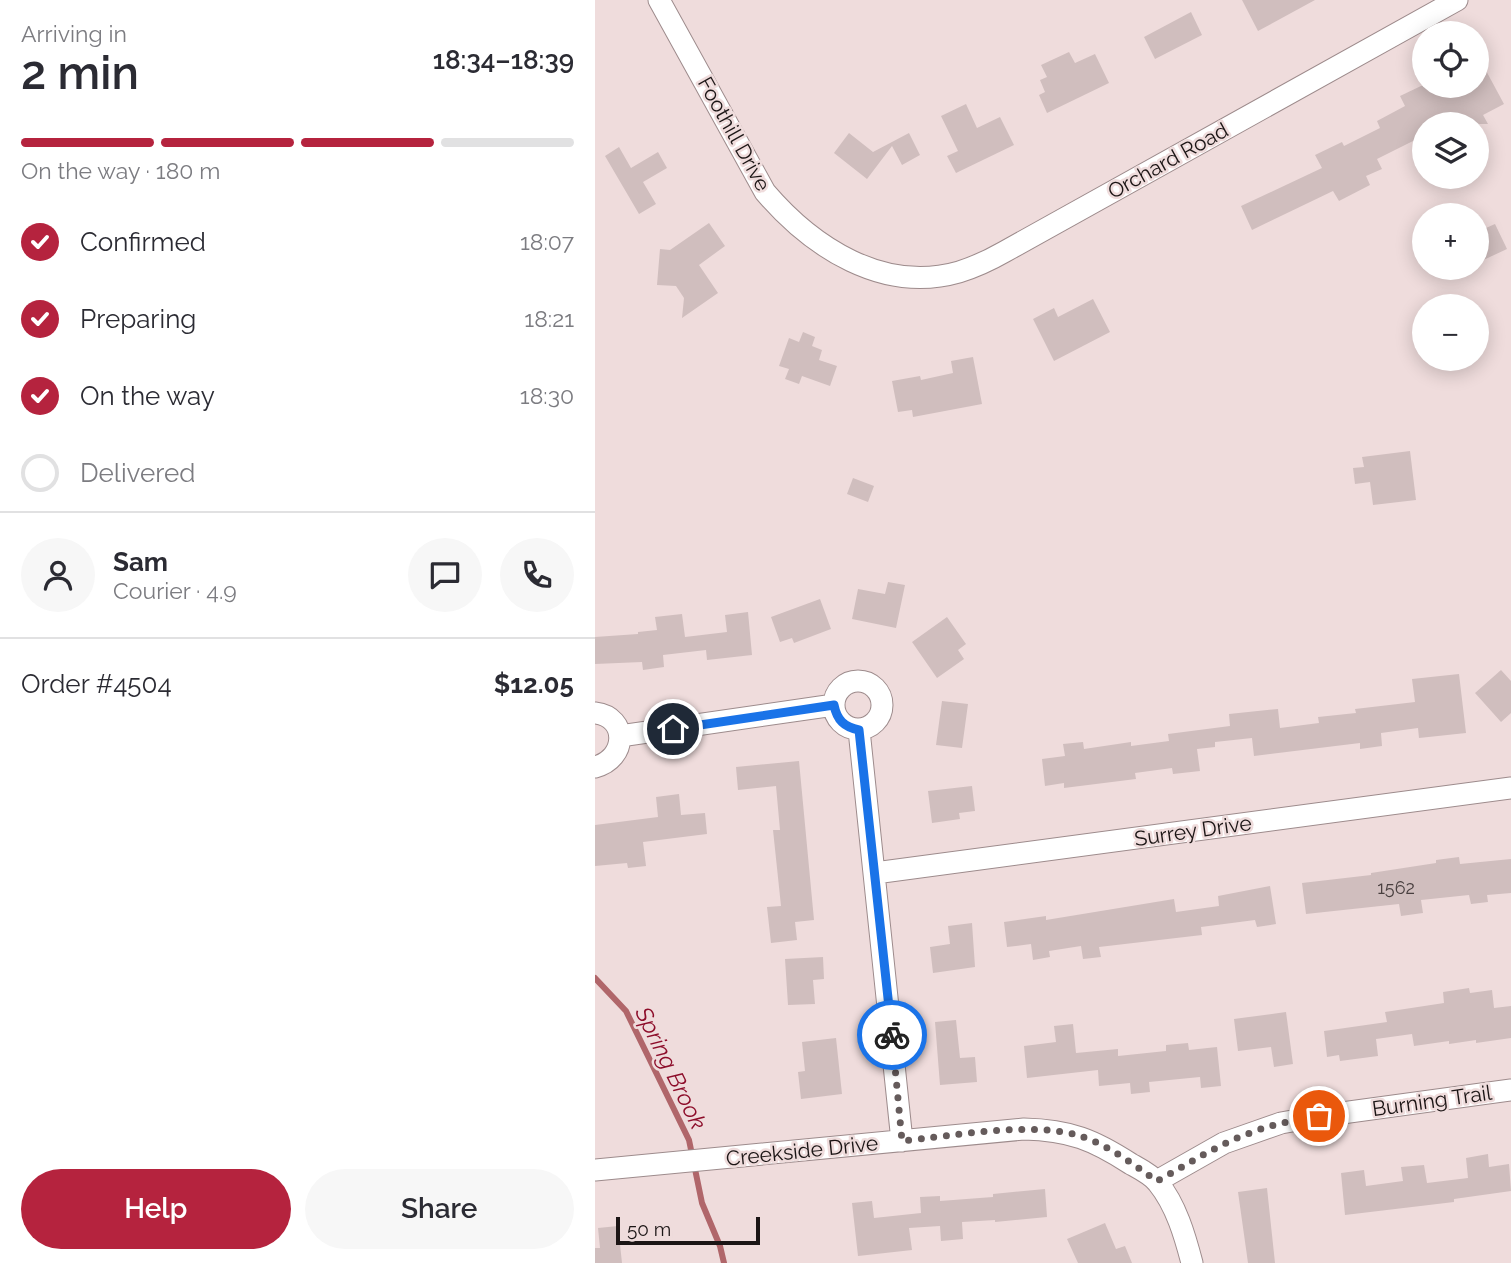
<!DOCTYPE html>
<html lang="en">
<head>
<meta charset="utf-8">
<style>
	:root { --surface:#fff; --page:#f7f7f7; --text:#2b2b33; --muted:#7c7c81; --line:#e1e1e2; --accent:#b5233e }
	body { margin:0; font-family:Raleway,sans-serif; background:var(--page); color:var(--text); height:100vh; display:flex; flex-direction:column; font-size:26px; white-space:nowrap }
	* { box-sizing:border-box; margin:0 }
	p { font-size:23px; color:var(--muted) }
	.icon { flex:none; width:38px; height:38px; fill:none; stroke:currentColor; stroke-width:2; stroke-linecap:round; stroke-linejoin:round }
	.map { position:relative; flex:1; overflow:hidden }
	.panel { display:flex; flex-direction:column; background:var(--surface); width:595px }
	.panel>* { flex:none }
	.buttons { position:absolute; left:817px; top:21px; display:grid; gap:14px }
	.buttons a { display:grid; place-items:center; width:77px; height:77px; border-radius:50%; background:var(--surface); box-shadow:0 4px 18px #0003; font-size:35px }
	.scale { position:absolute; left:21px; bottom:18px; width:144px; box-sizing:border-box; padding-left:7px; border:4px solid #1b1515; border-top:0; font-size:19px; line-height:24px; white-space:nowrap; color:#1b1515; -webkit-text-stroke:5px #efdcdc; paint-order:stroke }
	.pin { position:absolute; display:grid; place-items:center; width:60px; height:60px; color:#fff; margin:-30px; border:4px solid #fff; border-radius:50%; box-shadow:0 2px 7px #0007 }
	.courier { position:absolute; display:grid; place-items:center; width:70px; height:70px; margin:-35px; border:5px solid #1a73e8; border-radius:50%; background:#fff; color:#222; box-shadow:0 2px 9px #0007 }
	.headline em { font-style:normal; font-weight:600 }
	.headline div { display:flex; flex-direction:column-reverse }
	.headline { display:flex; align-items:center; justify-content:space-between; height:119px; padding:0 21px }
	h1 { font-size:46px; font-weight:600; line-height:52px }
	.bar { display:grid; grid-template-columns:repeat(4,1fr); gap:10px 7px; align-content:center; height:84px; padding:0 21px }
	.bar i { height:9px; border-radius:5px; background:var(--line) }
	.bar .current { background:var(--accent) }
	.bar p { grid-column:span 4 }
	.line { display:flex; align-items:center; gap:18px; padding:0 21px; border-top:2px solid var(--line) }
	.line div { flex:1 }
	.round { display:grid; place-items:center; flex:none; width:74px; height:74px; border-radius:37px; background:var(--page) }
	ol { padding:0 21px; list-style:none }
	li { display:flex; align-items:center; gap:21px; height:77px }
	li p { margin-inline-start:auto }
	li .icon { padding:7px; border-radius:50%; background:var(--accent); color:#fff; stroke-width:4 }
	li:last-child { color:var(--muted) }
	li i { width:38px; height:38px; border:4px solid var(--line); border-radius:50% }
	.action { display:flex; gap:14px; margin-top:auto; padding:14px 21px }
	.action a { flex:1; height:80px; border-radius:42px; background:var(--accent); color:#fff; font-size:28px; font-weight:600; line-height:80px; text-align:center }
	.action a+a { background:var(--page); color:var(--text) }
	main { display:flex; flex:1; min-height:0 }
	.map>svg:first-child { display:block }
</style>
</head>
<body>
<main>
<section class="panel">
<div class="headline"><div><h1>2 min</h1><p>Arriving in</p></div><em>18:34–18:39</em></div>
<div class="bar"><i class="current"></i><i class="current"></i><i class="current"></i><i></i><p>On the way · 180 m</p></div>
<ol>
<li><svg class="icon" aria-label="check" viewBox="0 0 24 24"><path d="M5 12l5 5 9-10"/></svg>Confirmed<p>18:07</p></li>
<li><svg class="icon" aria-label="check" viewBox="0 0 24 24"><path d="M5 12l5 5 9-10"/></svg>Preparing<p>18:21</p></li>
<li><svg class="icon" aria-label="check" viewBox="0 0 24 24"><path d="M5 12l5 5 9-10"/></svg>On the way<p>18:30</p></li>
<li><i></i>Delivered</li>
</ol>
<div class="line" style="height:126px"><a class="round"><svg class="icon" aria-label="person" viewBox="0 0 24 24"><circle cx="12" cy="8" r="4"/><path d="M4 21q1-7 8-7t8 7"/></svg></a><div><b>Sam</b><p>Courier · 4.9</p></div><a class="round"><svg class="icon" aria-label="chat" viewBox="0 0 24 24"><path d="M4 5h16v11H9l-5 4z"/></svg></a><a class="round"><svg class="icon" aria-label="phone" viewBox="0 0 24 24"><path d="M5 4h4l2 5-3 2q2 4 5 5l2-3 5 2v4C11 20 4 13 5 4z"/></svg></a></div>
<div class="line" style="height:91px"><div>Order #4504</div><b>$12.05</b></div>
<div class="action"><a>Help</a><a>Share</a></div>
</section>
<div class="map">
<svg width="916" height="1263" viewBox="0 0 916 1263">
	<rect width="100%" height="100%" fill="#efdcdc"/>
	<g fill="none" stroke-linecap="round" stroke-linejoin="round">
		<path stroke="#b0666a" stroke-width="6" d="M0 978 31 1011 94 1140 107 1203 125 1246 129 1263"/>
	</g>
	<path fill="#d0bebe" d="M647 0H720L663 31Z
		M596 12 607 35 560 59 549 37Z
		M474 52 480 63 500 54 514 83 452 113 444 95 450 92 445 80 452 77 446 65Z
		M882 54 909 104 888 115 893 124H830V135L782 159 787 169 771 176 775 185 744 201 738 191 657 230 646 206 727 168 720 155 747 142 749 146 785 128 782 121 810 106 805 96 826 86H882Z
		M371 104 382 128 405 117 419 145 361 173 352 156 363 151 346 116Z
		M254 133 278 152 314 133 325 155 307 165 297 146 272 179 239 153Z
		M24 147 36 168 63 152 72 168 48 182 61 204 44 214 10 156Z
		M114 223 130 246 104 265 123 293 87 318 89 298 81 286 62 285 65 249 75 250Z
		M900 224 912 249 882 263V232Z
		M498 299 515 332 459 361 438 319 459 308 463 317Z
		M208 332 220 337 217 346 227 350 224 360 242 366 235 386 207 376 204 384 190 379 194 369 184 366 194 338 204 342Z
		M378 357 387 404 318 417 317 410 303 412 297 381 325 376 326 380 358 373 356 361Z
		M815 451 821 500 778 505 775 482 760 484 758 468 769 467 767 457Z
		M258 478 279 486 273 502 252 494Z
		M293 582 310 585 301 628 257 619 263 589 290 594Z
		M225 599 236 629 199 643 197 638 185 642 176 617Z
		M153 612 157 655 112 660 111 650 68 655 69 667 48 670 47 662 0 664V637L43 634V632L62 630 60 617 87 614 90 637 132 632 130 615Z
		M352 617 371 644 363 650 369 659 342 678 317 642Z
		M906 670 916 681V713L906 722 880 693Z
		M864 674 871 733 824 738 823 728 786 733 787 746 765 749V743L659 756 657 738 620 742V747L602 749 605 771 578 774 577 768 540 773 541 779 469 788V783L450 786 447 759 470 756 468 744 488 742 489 749 536 742V746L574 741 573 734 635 726 634 714 683 709 685 728 724 723 723 717 761 713 760 709 820 702 817 679Z
		M347 701 373 704 367 748 341 745Z
		M204 761 219 920 200 922 202 940 176 943 172 907 186 906 178 830H185L181 786 143 790 141 767Z
		M377 786 380 811 364 813 365 819 337 823 333 791Z
		M84 794 86 815 110 813 112 834 48 842 51 866 33 868 32 863 0 866V825L63 817 61 797Z
		M864 857 865 864 916 859V893L892 895 893 902 876 904 874 895 826 900 828 913 806 916 804 904 711 914 707 883 776 875V873L841 863V860Z
		M675 886 681 924 662 927 660 920 606 927 607 935 504 947 506 957 488 959 486 946 454 951 455 957 438 960 436 944 412 947 409 922 451 916V920L579 899 581 912 624 906 623 896Z
		M377 923 380 967 338 973 335 947 355 944 353 926Z
		M228 957 229 979 218 980 220 1004 193 1005 190 959Z
		M874 988 875 993 897 990 899 1008 916 1006V1038L881 1043V1040L854 1044V1041L819 1046 817 1034 781 1039 783 1056 745 1061 744 1055 732 1057 729 1031 792 1022 790 1012 849 1003 848 992Z
		M691 1012 698 1064 679 1067 676 1047 643 1051 639 1019Z
		M361 1020 365 1058 380 1057 382 1082 345 1085 340 1022Z
		M478 1024 481 1053 523 1049V1056L571 1051V1045L593 1043 594 1050 622 1047 626 1086 606 1088 605 1077 554 1082 555 1092 536 1094 535 1083 504 1086 503 1070 432 1078 429 1046 461 1042 459 1026Z
		M241 1038 247 1094 206 1099 203 1072 210 1071 207 1042Z
		M893 1154 894 1167 914 1164 916 1191 859 1199V1202L750 1215 746 1173 769 1170 771 1186 808 1181 806 1167 829 1165 832 1183 873 1178 871 1158Z
		M672 1188 680 1263H653L643 1192Z
		M450 1189 452 1217 400 1222V1220L367 1222 368 1239 346 1241 345 1226 314 1228 317 1250 263 1256 257 1203 277 1201 279 1218 326 1213 325 1197 345 1196V1201L398 1197V1194Z
		M510 1223 521 1249 530 1246 537 1263H483L472 1239Z
		M23 1226 27 1263H0V1248H5L3 1228Z"/>
	<g fill="none" stroke-linecap="round" stroke-linejoin="round">
		<g stroke="#9d8b8c" stroke-width="23">
			<path id="street" d="M64 0 170 192C217 247 288 294 364 272 380 267 395 260 409 252L862 0
				M239 705a24 24 0 1 1 48 0a24 24 0 1 1-48 0Z
				M0 713C34 717 32 759 0 767
				M264 730 307 1141
				M25 736 239 705
				M280 873 916 788
				M0 1170 429 1129C475 1130 499 1140 536 1164 545 1169 557 1175 563 1183 581 1205 590 1236 597 1263
				M562 1181 629 1143 686 1123 725 1116 916 1090"/>
		</g>
		<use href="#street" stroke="#fff" stroke-width="21"/>
	</g>
	<g fill="none" stroke-linecap="round" stroke-linejoin="round">
		<path stroke="#655b5b" stroke-width="7" stroke-dasharray="0 12.6" d="M297 1035 307 1141C358 1136 440 1120 488 1137 515 1146 539 1165 562 1181 593 1164 622 1145 655 1133 678 1124 701 1120 724 1116"/>
		<path stroke="#1a73e8" stroke-width="9" d="M78 729 239 705C242 720 249 727 264 730L297 1035"/>
	</g>
	<g text-anchor="middle" stroke-width="5" stroke-linejoin="round" paint-order="stroke">
		<g font-size="18" fill="#483f3f">
			<text x="801" y="894">1562</text>
		</g>
		<g font-size="21" fill="#1b1515" stroke="#efdcdc">
			<text transform="translate(139 134) rotate(61)" y="7">Foothill Drive</text>
			<text transform="translate(573 161) rotate(-29)" y="7">Orchard Road</text>
			<text transform="translate(598 831) rotate(-8)" y="7">Surrey Drive</text>
			<text transform="translate(837 1101) rotate(-8)" y="7">Burning Trail</text>
			<text transform="translate(207 1151) rotate(-6)" y="7">Creekside Drive</text>
		</g>
		<g font-size="23" font-style="italic" fill="#8d0d2a" stroke="#efdcdc">
			<text transform="translate(76 1068) rotate(64)" y="8">Spring Brook</text>
		</g>
	</g>
</svg>
<div class="buttons">
<a><svg class="icon" aria-label="locate" viewBox="0 0 24 24"><circle cx="12" cy="12" r="6"/><path d="M12 2v4M12 18v4M2 12h4M18 12h4"/></svg></a>
<a><svg class="icon" aria-label="layers" viewBox="0 0 24 24"><path d="M12 4l9 5-9 5-9-5zM3 14l9 5 9-5"/></svg></a>
<a>+</a>
<a>−</a>
</div>
<div class="scale">50 m</div>
<div class="pin" style="left:724px;top:1116px;background:#ea580c"><svg class="icon" aria-label="bag" viewBox="0 0 24 24"><path d="M5 8h14l-1 12H6zM9 8a3 3 0 0 1 6 0"/></svg></div>
<div class="pin" style="left:78px;top:729px;background:#1f2937"><svg class="icon" aria-label="home" viewBox="0 0 24 24"><path d="M3 11l9-7 9 7M6 9v11h12V9"/></svg></div>
<div class="courier" style="left:297px;top:1035px"><svg class="icon" aria-label="bike" viewBox="0 0 24 24"><circle cx="6" cy="16" r="4"/><circle cx="18" cy="16" r="4"/><path d="M6 16l4-8h5l3 8M10 8l3 8H6M13 5h3"/></svg></div>
</div>
</main>
</body>
</html>
